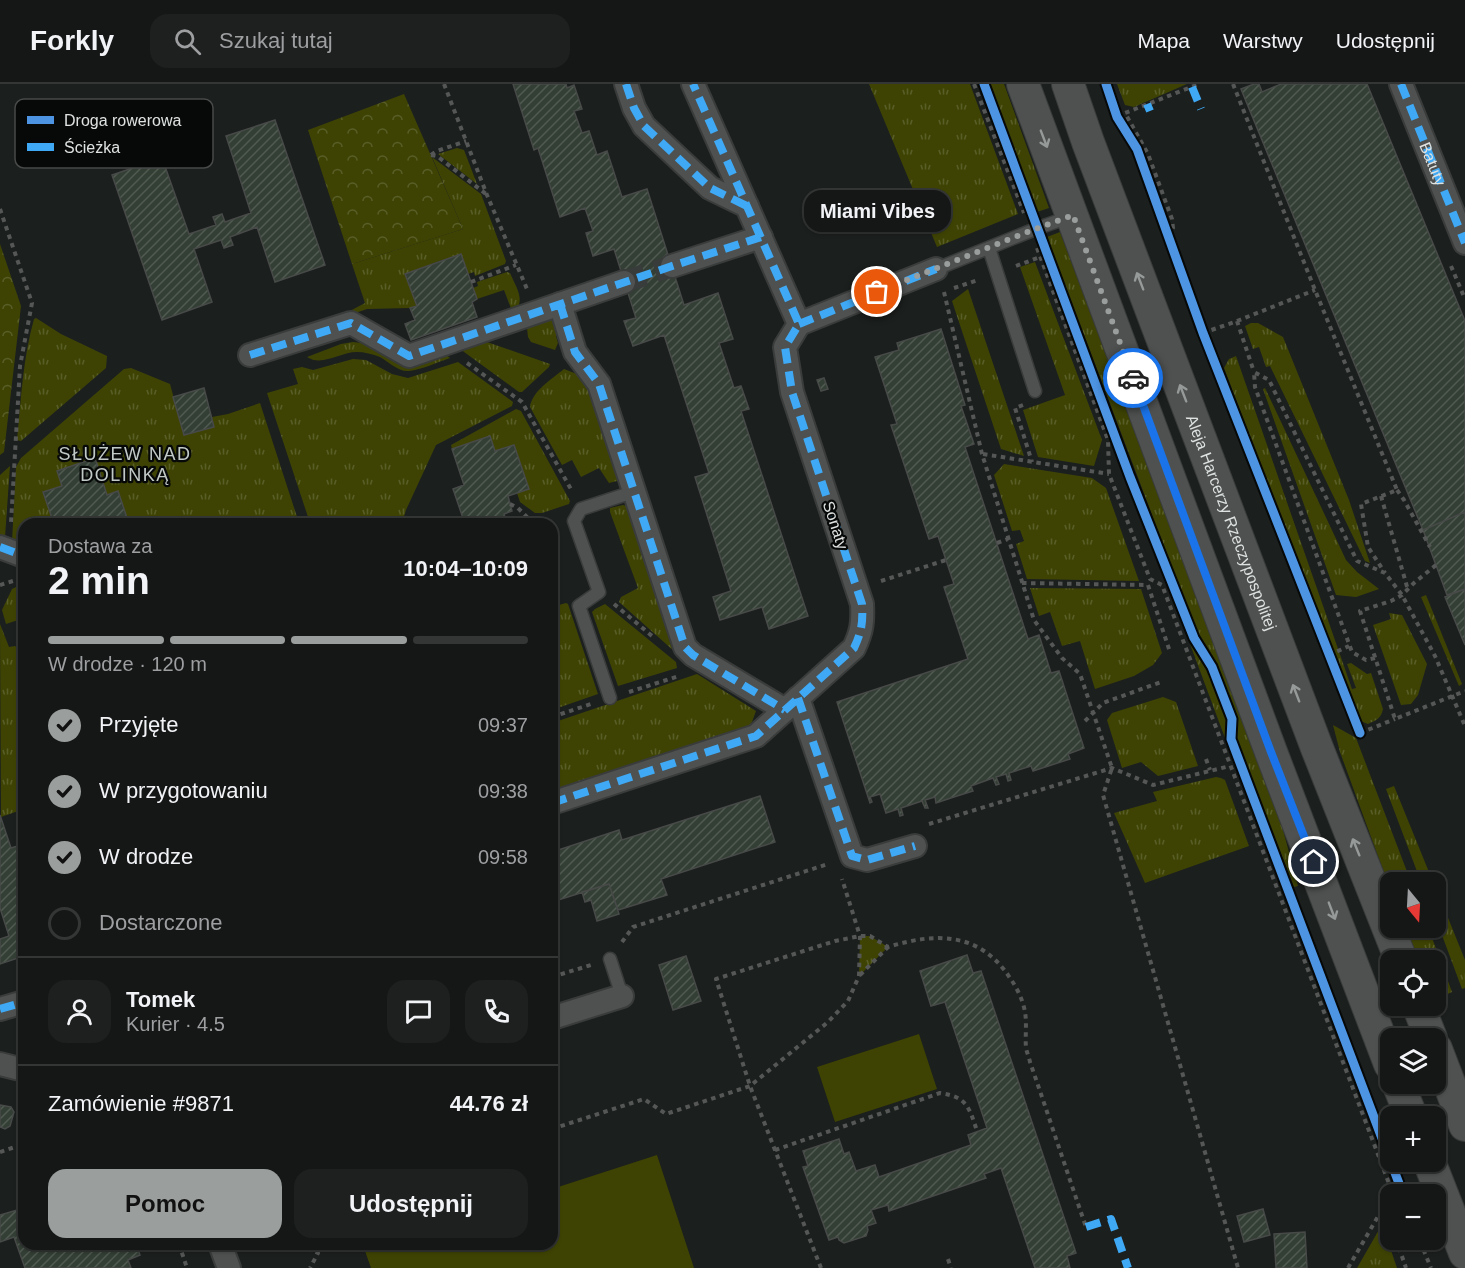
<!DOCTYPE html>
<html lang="pl">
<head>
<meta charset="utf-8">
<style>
	:root { --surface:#141716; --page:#1d201f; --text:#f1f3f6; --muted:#9d9fa1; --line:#333635; --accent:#9a9e9c }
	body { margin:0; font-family:Helvetica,sans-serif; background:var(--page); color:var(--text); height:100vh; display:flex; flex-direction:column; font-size:22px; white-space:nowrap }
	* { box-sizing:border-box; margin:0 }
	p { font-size:20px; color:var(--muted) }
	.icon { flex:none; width:33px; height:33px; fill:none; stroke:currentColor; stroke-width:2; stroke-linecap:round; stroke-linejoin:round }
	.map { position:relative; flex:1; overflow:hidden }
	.drawer { position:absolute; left:18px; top:434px; width:540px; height:732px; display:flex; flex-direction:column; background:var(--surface); border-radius:18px; box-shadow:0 2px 4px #0004,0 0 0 2px var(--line) }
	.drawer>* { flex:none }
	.needle { width:39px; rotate:162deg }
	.tools { position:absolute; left:1380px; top:788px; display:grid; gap:12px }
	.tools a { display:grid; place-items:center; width:66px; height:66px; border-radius:12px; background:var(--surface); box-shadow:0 2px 4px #0004,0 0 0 2px var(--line); font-size:30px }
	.pin { position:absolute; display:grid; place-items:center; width:51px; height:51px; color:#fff; margin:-26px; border:3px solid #fff; border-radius:50%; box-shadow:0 2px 6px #0007 }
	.courier { position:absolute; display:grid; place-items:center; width:60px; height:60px; margin:-30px; border:4px solid #1a73e8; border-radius:50%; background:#fff; color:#222; box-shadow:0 2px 8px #0007 }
	.bubble { position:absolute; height:42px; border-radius:18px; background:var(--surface); box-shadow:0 2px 4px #0004,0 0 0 2px var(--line); font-size:20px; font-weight:700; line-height:42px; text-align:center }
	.headline em { font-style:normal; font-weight:700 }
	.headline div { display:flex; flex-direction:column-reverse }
	.headline { display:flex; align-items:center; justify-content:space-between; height:102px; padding:0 30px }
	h1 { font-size:39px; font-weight:700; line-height:45px }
	.bar { display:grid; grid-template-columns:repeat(4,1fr); gap:9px 6px; align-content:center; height:72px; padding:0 30px }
	.bar i { height:8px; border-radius:4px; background:var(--line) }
	.bar .current { background:var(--accent) }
	.bar p { grid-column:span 4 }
	.line { display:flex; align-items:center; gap:15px; padding:0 30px; border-top:2px solid var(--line) }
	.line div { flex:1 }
	.round { display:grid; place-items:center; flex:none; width:63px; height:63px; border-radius:18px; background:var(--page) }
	ol { padding:0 30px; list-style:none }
	li { display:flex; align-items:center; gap:18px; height:66px }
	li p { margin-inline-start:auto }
	li .icon { padding:6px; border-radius:50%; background:var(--accent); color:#111; stroke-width:4 }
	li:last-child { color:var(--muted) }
	li i { width:33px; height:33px; border:3px solid var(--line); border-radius:50% }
	.cta { display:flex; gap:12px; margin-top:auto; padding:12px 30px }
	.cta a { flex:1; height:69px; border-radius:18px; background:var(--accent); color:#111; font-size:24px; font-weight:700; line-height:69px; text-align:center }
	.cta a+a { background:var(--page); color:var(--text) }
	header { display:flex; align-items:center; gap:36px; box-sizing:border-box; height:84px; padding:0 30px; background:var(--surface); border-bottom:2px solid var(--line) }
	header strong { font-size:28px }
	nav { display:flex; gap:33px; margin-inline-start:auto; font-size:21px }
	.search { width:420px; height:54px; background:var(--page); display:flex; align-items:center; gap:15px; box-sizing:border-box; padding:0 21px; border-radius:18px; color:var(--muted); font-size:22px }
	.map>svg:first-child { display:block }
</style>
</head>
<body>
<header>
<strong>Forkly</strong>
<div class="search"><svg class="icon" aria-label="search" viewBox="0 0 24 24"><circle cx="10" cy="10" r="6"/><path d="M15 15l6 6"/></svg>Szukaj tutaj</div>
<nav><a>Mapa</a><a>Warstwy</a><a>Udostępnij</a></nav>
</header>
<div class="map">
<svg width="1465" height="1184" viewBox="0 0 1465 1184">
	<defs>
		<pattern id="grass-tufts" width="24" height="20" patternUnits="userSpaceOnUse" patternTransform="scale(1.5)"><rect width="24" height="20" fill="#3e4304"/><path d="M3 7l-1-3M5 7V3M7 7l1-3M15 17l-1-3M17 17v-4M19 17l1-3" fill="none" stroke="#595e28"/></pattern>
		<pattern id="park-crowns" width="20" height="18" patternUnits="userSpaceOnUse" patternTransform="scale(1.5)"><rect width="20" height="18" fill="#3e4304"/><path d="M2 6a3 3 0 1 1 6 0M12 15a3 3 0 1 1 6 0" fill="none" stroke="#595e28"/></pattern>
		<pattern id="building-hatch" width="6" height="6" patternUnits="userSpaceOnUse" patternTransform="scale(1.5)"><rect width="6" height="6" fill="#333e34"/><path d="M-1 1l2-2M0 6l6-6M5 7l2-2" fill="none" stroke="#505a51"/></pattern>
	</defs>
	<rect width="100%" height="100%" fill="#1b1f1d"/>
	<path fill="url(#grass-tufts)" d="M869 0H970L1018 130 937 163Z
		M989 0H1004L1049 124 1037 128Z
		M1117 0H1187L1134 23 1125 21Z
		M457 64 464 66 477 100 438 70Z
		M432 73 481 110 506 177 505 180 475 192 474 188 468 190 442 176 405 190 417 222 410 224 367 225 329 238 365 219 352 180 463 145Z
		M1060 148 1279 731 1298 802 1294 803 1235 651 1238 641 1235 627 1215 578 1196 547 1047 153Z
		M1035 178 1102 356 1094 382 1038 373 1023 326 1065 311 1020 183Z
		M507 188 510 189C515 201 528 220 512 227L504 206 477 215 473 204 478 202 477 198Z
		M968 205 1024 372 1001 365 952 217Z
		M556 233V252L558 259 555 266 531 258 528 253 527 244Z
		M36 234 61 250 107 272 106 284 21 357 17 356C21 315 23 274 34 235Z
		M1251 239H1258L1283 253 1349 416 1370 479 1365 477 1270 282 1266 283 1259 263 1253 265 1245 242Z
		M484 257 550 280 549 283 522 308H519L460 265Z
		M353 258 371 260 391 272 405 283 445 270 450 274C438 278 421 286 409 287 398 288 389 278 380 273 373 270 364 268 357 268 340 268 322 283 307 273L341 260Z
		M1236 272 1352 605 1356 604 1347 580 1351 579 1367 590 1371 589 1383 625C1381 635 1376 636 1368 640L1358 636 1224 284 1229 275Z
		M353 275 366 276 392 290 408 294 458 278 513 318 512 322 436 361 406 426 402 439H310L267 309 298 300 293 285 302 283 313 286Z
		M131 284 170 300 184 351 214 343 212 333 228 330 260 319 299 439H129L118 407 107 411 95 374 57 387 62 402 43 408 54 439 24 440V463L12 458 16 383 21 374 124 285Z
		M564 285 582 292 588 299 621 394 617 397 609 399 599 384 581 393 572 376 562 381 530 323C532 307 552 295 564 285Z
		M1265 304 1346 476 1357 488 1379 505 1356 513 1336 511 1263 305Z
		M516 325 521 327 570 417 569 420 542 429H535L520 418 517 409 529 405 514 361 495 367 490 352 452 365 451 361Z
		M1004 380 1092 394 1106 404 1139 497 1027 495 1016 460 1024 457 1020 446 1012 447 994 391Z
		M10 382 5 453 0 451V391Z
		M623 421 627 422 684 576 619 518 621 513 638 504 610 428V424Z
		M24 499V534L6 540 2 526 12 505Z
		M1030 504 1141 505 1162 569 1153 581 1134 592 1095 605 1080 557 1062 562 1050 528 1039 532Z
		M1426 511 1462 600 1459 602 1421 513Z
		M566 519 568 520 598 610 552 626V523Z
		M605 520 676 578 677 584 618 602 592 528 595 525Z
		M1389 529 1402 531 1427 580 1418 611 1411 620 1401 621 1373 541 1391 535Z
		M0 540 9 563 15 562 22 568 24 567V725L1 733Z
		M1190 560 1207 581 1226 635 1225 654Z
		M697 590 756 627 752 638 747 645 552 708V639Z
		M1163 613 1176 618 1198 682 1158 692 1141 678 1122 684 1107 636 1112 629Z
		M1333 641 1356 654 1411 798H1390V805L1340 668Z
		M1216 693 1221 694 1225 696 1249 762 1145 799 1114 729 1157 717 1153 708Z
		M1394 702 1433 798H1421L1386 705Z
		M1436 804 1465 876V904L1462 905 1436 835Z
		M1405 843H1428L1452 908 1436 915V876H1417Z
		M860 852H870L888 863 859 892Z
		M1383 1143 1397 1184H1357L1380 1144Z"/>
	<path fill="url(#park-crowns)" d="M404 10 463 145 352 180 308 46Z
		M0 160 21 222 4 368 0 371Z"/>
	<path fill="#3e4304" d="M919 950 937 1005 835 1038 817 983Z
		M657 1071 694 1184H371L365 1167 387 1160H552V1105Z"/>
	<path fill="url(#building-hatch)" stroke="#474a48" stroke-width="1.5" d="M513 0H566L567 4 574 1 582 25 574 27 582 49 589 47 597 71 607 67 622 113 647 105 684 221 718 209 733 255 719 259 734 304 741 302 749 325 741 327 808 532 769 545 762 523 720 536 713 513 731 507 695 393 709 389 664 251 633 262 624 237 636 234 614 165 593 172 586 149 593 147 585 124 560 133 538 64 534 66Z
		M1254 0H1259L1262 8 1281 0H1367L1465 237V428L1423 446 1243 10 1241 5Z
		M275 36 325 181 275 198 257 143 230 153 233 161 224 164 221 156 194 165 212 218 162 236 112 91 162 74 189 150 216 141 213 133 222 130 225 138 251 129 226 52Z
		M461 170 477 215 472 218 477 233 411 256 405 240 415 236 410 224 417 222 405 190Z
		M941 245 965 321 961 322 974 360 965 363 1028 555 1039 551 1051 589 1059 587 1084 664 1068 670 1070 675 1033 687 1031 682 1009 689 1011 696 1008 697 1006 690 996 693 999 700 996 701 993 694 971 702 973 707 957 712 936 719 935 713 925 716 928 724H925L922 717 901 724 903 731 900 732 898 725 886 729 880 710 870 713 872 718 870 719 837 618 968 575 944 503 954 500 938 452 929 455 891 341 897 340 875 273 899 266 897 259Z
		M824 294 828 305 821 307 817 296Z
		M204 304 214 343 184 351 173 313Z
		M490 352 495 367 514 361 529 405 508 412 512 427 504 430 507 440H465L453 405 464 401 452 365Z
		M95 374 107 411 118 407 129 440H54L43 408 62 402 57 387Z
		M1465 428V505L1447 511 1423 446Z
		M1465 505V561L1445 513Z
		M760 712 775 758 661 795 667 811 618 826 609 800 552 818V768L619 746 622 756Z
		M0 731 11 764 24 760V872L0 880V855L9 852 0 824Z
		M609 800 619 830 597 837 591 816 585 818 582 808Z
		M967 871 973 889 981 887 1076 1169 1067 1172 1070 1184H1035L1001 1084 984 1090 986 1094 889 1127 888 1121 871 1126 876 1139 867 1142 868 1146 866 1152 844 1159 839 1156 838 1153 829 1156 803 1083 808 1082 803 1067 839 1055 844 1070 849 1068 856 1087 875 1081 879 1093 971 1061 968 1051 987 1044 945 918 931 922 920 887Z
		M686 872 701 917 673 926 659 881Z
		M0 1021 11 1023 14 1028 10 1042 5 1045 0 1043Z
		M24 1124V1160H85L86 1164 99 1160H136L140 1171 128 1176 131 1184H25L14 1153 0 1158V1131Z
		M1263 1125 1270 1151 1244 1158 1237 1132Z
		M1305 1148 1307 1184H1276L1274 1150Z"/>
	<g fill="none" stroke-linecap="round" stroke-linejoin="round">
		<path stroke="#383c3a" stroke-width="22" stroke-dasharray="22 11" stroke-linecap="butt" d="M624 198 672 182"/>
		<g stroke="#393c3b" stroke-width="15">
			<path id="lane" d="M989 164 1035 307
				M936 185 1038 144 1072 132
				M610 614 579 522 599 508 574 437 581 425 633 408
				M610 875 622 912"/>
		</g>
		<g stroke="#393c3b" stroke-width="26">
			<g id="street">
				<path d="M626 0 634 24 644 42 710 104 747 122"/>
				<path id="s1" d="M1401 0 1465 159"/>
				<path d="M672 182 761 153"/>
				<path d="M560 220 575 268 599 300 685 563 693 571 785 626"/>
				<path d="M799 240 936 185"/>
				<path d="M250 271 351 239 409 272 624 198"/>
				<path d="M0 463 24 472"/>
				<path d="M798 614 852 772 867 776 915 762"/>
				<path d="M552 719 756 652 854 564C862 547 863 538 862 520L792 308 785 263 799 240 693 0"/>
				<path d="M0 925 24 918"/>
				<path d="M552 934 622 912"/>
				<path d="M0 980 24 986"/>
				<path d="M220 1160 229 1184"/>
			</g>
		</g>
		<g stroke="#393c3b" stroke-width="34">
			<g id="secondary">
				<path d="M1023 0 1271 668 1390 980"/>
				<path id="s2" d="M1068 0 1088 58 1317 664 1401 876"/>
				<path d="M1418 921 1431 954"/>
				<path d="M1436 965 1465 1041"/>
				<path d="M1398 999 1411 1032"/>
				<path d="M1429 1077 1465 1169"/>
			</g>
		</g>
		<path stroke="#555756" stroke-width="4" stroke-dasharray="4.5 4.5" stroke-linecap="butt" d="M444 0 487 111 527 205
			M974 0 1024 129
			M1233 0 1315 206 1397 406 1361 420 1368 463 1385 489
			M1117 33 1125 29
			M431 71 437 72 486 110
			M431 71 437 67 466 57
			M0 125 32 219 20 282 11 439
			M1168 152 1173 144 1172 135 1148 70 1125 29 1199 0
			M1037 164 1108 356 1109 390 1150 495 1162 501 1393 1110
			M1016 182 1040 173
			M1451 182 1465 215
			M471 198 516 181
			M954 204 978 196
			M944 208 982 370 1034 536 1062 574 1080 590 1112 684 1103 711 1238 1184
			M1237 237 1315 206
			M1203 249 1237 237 1254 288
			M467 279 522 318 572 407
			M1023 321 1015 324 1032 378
			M983 370 1109 390
			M1397 406 1404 416 1430 463
			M1381 412 1408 506
			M510 420 518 424 534 440
			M997 459 1008 455
			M1436 481 1414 499 1402 511 1391 517 1360 527 1395 635 1465 607
			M881 497 946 476
			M1022 499 1148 501
			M0 501 13 497
			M1148 501 1170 568
			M614 520 652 552
			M1329 571 1349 562
			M1375 574 1366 576 1352 568 1255 303 1254 288 1269 296 1357 477 1385 489 1402 511 1435 572 1465 642
			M629 608 679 592
			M552 633 591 620
			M1085 637 1103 619 1161 598
			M1360 649 1395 635
			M1206 675 1210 686
			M929 740 1112 684 1153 701 1230 682
			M622 858 633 843 828 780
			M860 891 888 863
			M552 893 591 881
			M552 1045 644 1015 666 1030 750 1002 828 938 848 917 859 892 860 852 842 795
			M775 1066 940 1009C967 1013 969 1023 977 1047
			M0 1068 24 1060
			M1386 1128 1390 1140
			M1396 1155 1406 1184
			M1410 1155 1412 1160 1424 1167 1431 1184
			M179 1160 187 1184
			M300 1160 301 1162 318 1169 310 1184
			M948 1175 951 1184
			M821 1184 750 1002 716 895 835 857 860 852H870L888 863C936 848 980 848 1010 894 1017 904 1023 916 1025 928 1027 940 1025 952 1026 964 1027 969 1029 973 1030 978 1049 1033 1067 1088 1086 1143
			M1348 1184 1380 1129 1390 1126"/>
		<use href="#lane" stroke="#4e5150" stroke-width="12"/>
		<use href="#street" stroke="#4e5150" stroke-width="22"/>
		<use href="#secondary" stroke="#4e5150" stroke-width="32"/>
		<path stroke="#3fa9f5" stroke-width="8" stroke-dasharray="15 8" stroke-linecap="butt" d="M626 0 634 24 644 42 710 104 747 122
			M1401 0 1465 159
			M1192 3 1201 25
			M1147 20 1150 27
			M560 220 575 268 599 300 685 563 693 571 785 626
			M799 240 936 185
			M250 271 351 239 409 272 672 182 761 153
			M0 463 24 472
			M798 614 852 772 867 776 915 762
			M552 719 756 652 854 564C862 547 863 538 862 520L792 308 785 263 799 240 693 0
			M0 925 24 918
			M1086 1143 1111 1135 1128 1184"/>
		<g stroke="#070908" stroke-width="13">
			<path id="cycleway" d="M984 0 1130 393 1194 554 1212 583 1232 635 1231 655 1403 1110
				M1106 0 1117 33 1137 65 1203 249 1360 649"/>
		</g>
		<use href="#cycleway" stroke="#4d94e3" stroke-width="9"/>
	</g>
	<defs><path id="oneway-shaft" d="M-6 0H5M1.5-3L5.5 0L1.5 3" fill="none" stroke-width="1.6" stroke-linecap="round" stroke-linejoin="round" transform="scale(1.5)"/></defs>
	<g stroke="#969a98">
		<use href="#oneway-shaft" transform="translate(1044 55) rotate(69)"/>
		<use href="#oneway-shaft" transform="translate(1140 197) rotate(-111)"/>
		<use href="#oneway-shaft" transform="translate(1183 309) rotate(-111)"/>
		<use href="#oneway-shaft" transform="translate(1296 609) rotate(-111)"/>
		<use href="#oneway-shaft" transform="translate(1356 763) rotate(-112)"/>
		<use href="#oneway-shaft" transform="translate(1332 827) rotate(69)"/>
	</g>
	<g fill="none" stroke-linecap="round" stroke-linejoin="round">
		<path stroke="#9a9e9c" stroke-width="6" stroke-dasharray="0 10.8" d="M877 208 1030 147 1073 131 1133 294"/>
		<path stroke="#1a73e8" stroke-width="8" d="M1133 294 1271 668 1314 778"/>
	</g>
	<g text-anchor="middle" stroke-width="4.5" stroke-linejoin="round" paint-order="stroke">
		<g font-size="16" fill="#dee2e1" stroke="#070908">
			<text dy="6" stroke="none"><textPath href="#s1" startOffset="86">Batuty</textPath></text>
			<text dy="6" stroke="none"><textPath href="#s2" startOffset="468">Aleja Harcerzy Rzeczypospolitej</textPath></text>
			<text transform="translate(836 441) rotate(72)" y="6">Sonaty</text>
		</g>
		<g font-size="18" letter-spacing="1.5" fill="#c2cac7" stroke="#070908">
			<text x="125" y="376">SŁUŻEW NAD<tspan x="125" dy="21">DOLINKĄ</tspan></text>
		</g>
	</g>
	<rect x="15" y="15" width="198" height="69" rx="9" fill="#070908" stroke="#484a49" stroke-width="1.5"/>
	<rect x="27" y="32" width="27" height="8" fill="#4d94e3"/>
	<rect x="27" y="59" width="27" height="8" fill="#3fa9f5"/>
	<g font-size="16" fill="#dee2e1">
		<text x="64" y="42">Droga rowerowa</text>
		<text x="64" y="69">Ścieżka</text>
	</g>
</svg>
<div class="tools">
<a><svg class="needle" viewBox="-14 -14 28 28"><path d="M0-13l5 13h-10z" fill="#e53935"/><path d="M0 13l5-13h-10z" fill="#9d9fa1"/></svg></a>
<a><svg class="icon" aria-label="locate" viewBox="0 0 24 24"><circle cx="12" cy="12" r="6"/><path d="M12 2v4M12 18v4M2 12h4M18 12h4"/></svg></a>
<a><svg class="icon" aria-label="layers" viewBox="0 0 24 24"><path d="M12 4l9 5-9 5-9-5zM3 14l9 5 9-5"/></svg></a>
<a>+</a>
<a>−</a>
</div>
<div class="pin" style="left:877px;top:208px;background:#ea580c"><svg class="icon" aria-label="bag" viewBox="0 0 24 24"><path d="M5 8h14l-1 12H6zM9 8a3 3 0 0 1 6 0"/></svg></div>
<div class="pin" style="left:1314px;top:778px;background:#1f2937"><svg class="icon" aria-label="home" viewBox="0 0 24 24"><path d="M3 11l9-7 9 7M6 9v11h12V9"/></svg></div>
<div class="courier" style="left:1133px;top:294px"><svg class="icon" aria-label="car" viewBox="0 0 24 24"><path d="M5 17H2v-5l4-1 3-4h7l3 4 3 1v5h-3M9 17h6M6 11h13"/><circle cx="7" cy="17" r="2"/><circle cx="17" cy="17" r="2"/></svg></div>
<div class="bubble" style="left:804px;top:106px;width:147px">Miami Vibes</div>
<section class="drawer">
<div class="headline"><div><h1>2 min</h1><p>Dostawa za</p></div><em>10:04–10:09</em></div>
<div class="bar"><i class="current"></i><i class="current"></i><i class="current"></i><i></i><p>W drodze · 120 m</p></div>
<ol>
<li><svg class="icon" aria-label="check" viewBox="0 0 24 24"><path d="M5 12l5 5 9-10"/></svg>Przyjęte<p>09:37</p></li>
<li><svg class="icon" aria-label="check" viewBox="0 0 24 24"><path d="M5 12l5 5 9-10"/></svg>W przygotowaniu<p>09:38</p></li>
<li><svg class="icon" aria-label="check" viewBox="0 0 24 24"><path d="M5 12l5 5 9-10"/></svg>W drodze<p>09:58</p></li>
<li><i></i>Dostarczone</li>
</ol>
<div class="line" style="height:108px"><a class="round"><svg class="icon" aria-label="person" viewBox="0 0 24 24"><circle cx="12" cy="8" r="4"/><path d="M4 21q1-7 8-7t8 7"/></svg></a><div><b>Tomek</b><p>Kurier · 4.5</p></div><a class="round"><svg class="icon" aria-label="chat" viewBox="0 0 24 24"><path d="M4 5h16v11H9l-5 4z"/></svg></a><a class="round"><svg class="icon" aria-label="phone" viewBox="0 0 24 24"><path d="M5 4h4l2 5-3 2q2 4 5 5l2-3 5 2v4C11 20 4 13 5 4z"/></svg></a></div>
<div class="line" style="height:78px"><div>Zamówienie #9871</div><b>44.76 zł</b></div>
<div class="cta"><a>Pomoc</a><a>Udostępnij</a></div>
</section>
</div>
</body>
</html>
